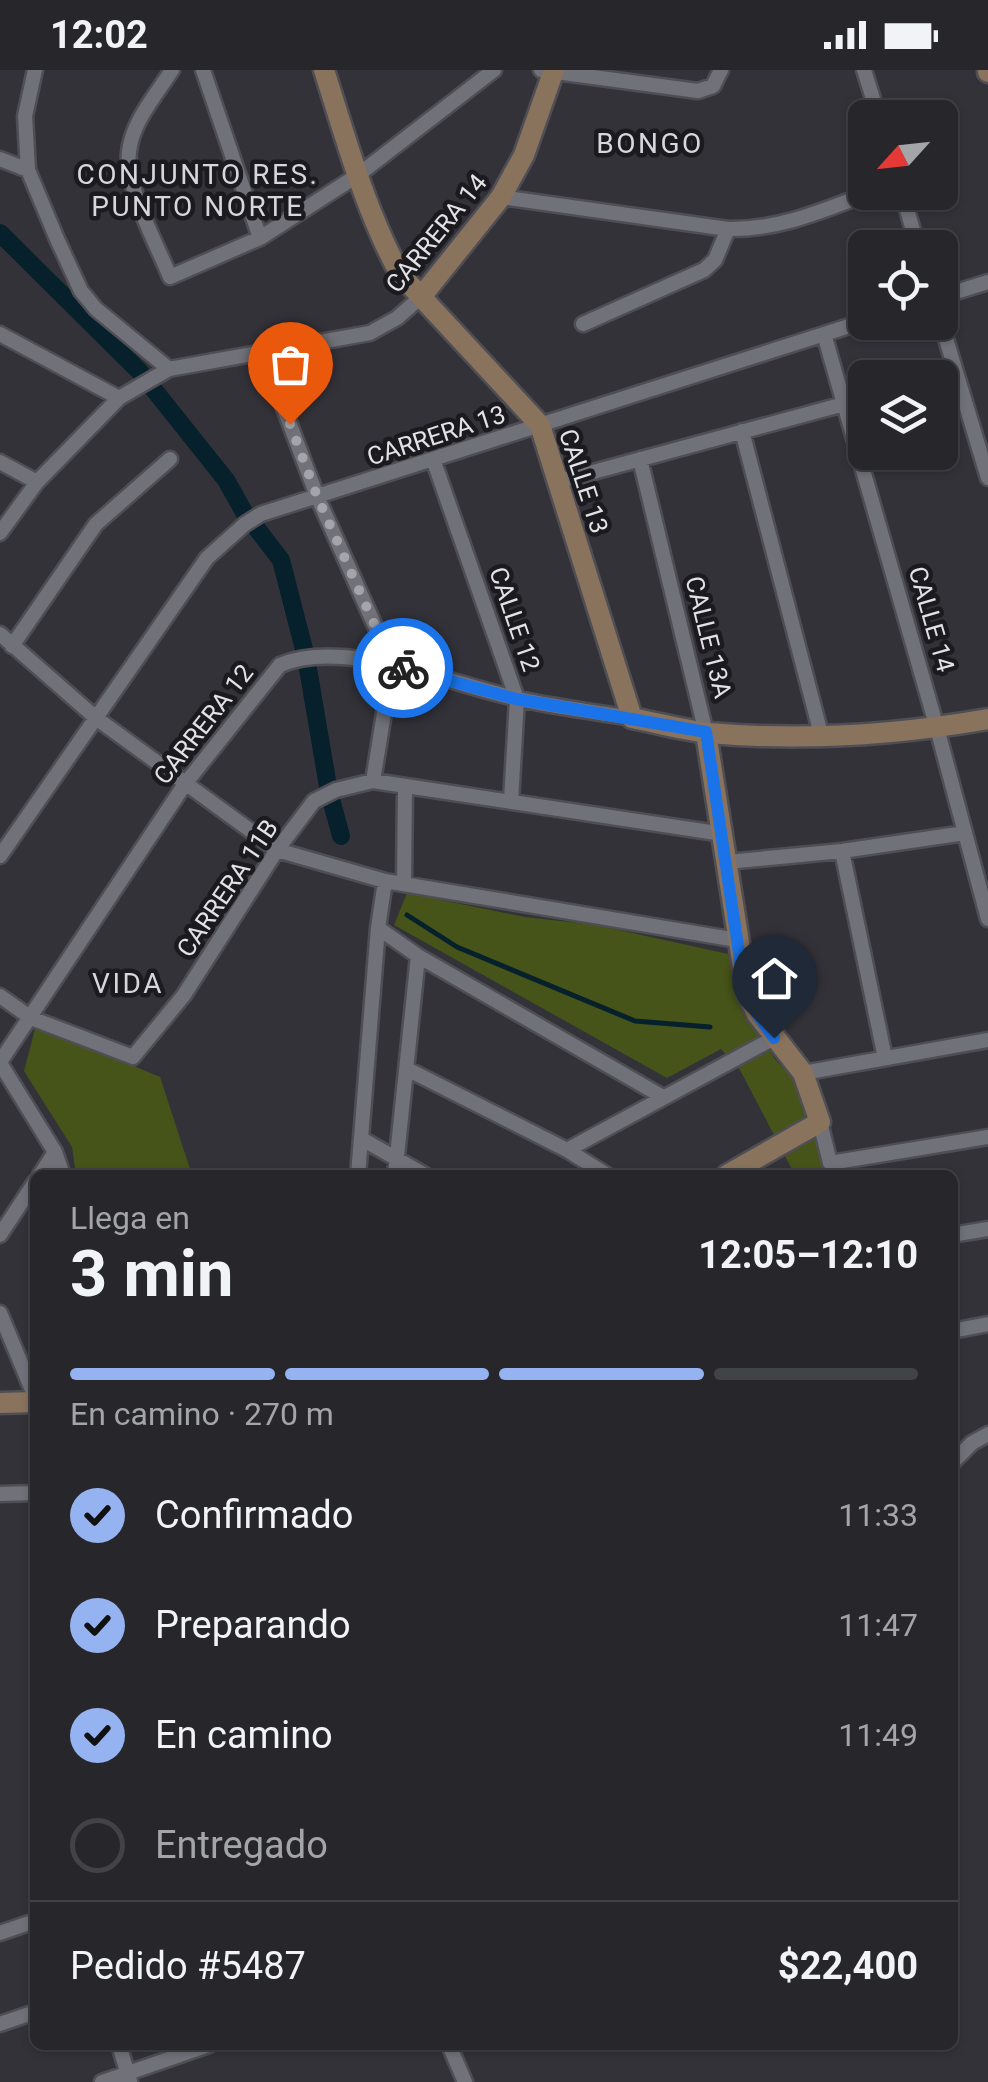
<!DOCTYPE html>
<html lang="es">
<head>
<meta charset="utf-8">
<style>
	:root { --surface:#26262b; --page:#2e2e33; --text:#f1f3f6; --muted:#a4a5a9; --line:#424347; --accent:#95b2f1 }
	body { margin:0; font-family:Roboto,sans-serif; background:var(--page); color:var(--text); height:100vh; display:flex; flex-direction:column; font-size:38px; white-space:nowrap }
	* { box-sizing:border-box; margin:0 }
	p { font-size:32px; color:var(--muted) }
	.icon { flex:none; width:55px; height:55px; fill:none; stroke:currentColor; stroke-width:2; stroke-linecap:round; stroke-linejoin:round }
	.map { position:relative; flex:1; overflow:hidden }
	.sheet { position:absolute; left:30px; top:1100px; width:928px; height:880px; display:flex; flex-direction:column; background:var(--surface); border-radius:15px; box-shadow:0 2px 8px #0004,0 0 0 2px var(--line) }
	.sheet>* { flex:none }
	.needle { width:65px; rotate:243deg }
	.controls { position:absolute; left:848px; top:30px; display:grid; gap:20px }
	.controls a { display:grid; place-items:center; width:110px; height:110px; border-radius:15px; background:var(--surface); box-shadow:0 2px 8px #0004,0 0 0 2px var(--line); font-size:50px }
	.pin { position:absolute; display:grid; place-items:center; width:85px; height:85px; color:#fff; margin:-102px -42px; border-radius:50% 50% 50% 0; rotate:-45deg; box-shadow:0 0 10px #0007 }
	.pin .icon { rotate:45deg }
	.courier { position:absolute; display:grid; place-items:center; width:100px; height:100px; margin:-50px; border:8px solid #1a73e8; border-radius:50%; background:#fff; color:#222; box-shadow:0 2px 12px #0007 }
	.headline em { font-style:normal; font-weight:700 }
	.headline div { display:flex; flex-direction:column-reverse }
	.headline { display:flex; align-items:center; justify-content:space-between; height:170px; padding:0 40px }
	h1 { font-size:65px; font-weight:700; line-height:75px }
	.bar { display:grid; grid-template-columns:repeat(4,1fr); gap:15px 10px; align-content:center; height:120px; padding:0 40px }
	.bar i { height:12px; border-radius:8px; background:var(--line) }
	.bar .on { background:var(--accent) }
	.bar p { grid-column:span 4 }
	.line { display:flex; align-items:center; gap:25px; padding:0 40px; border-top:2px solid var(--line) }
	.line div { flex:1 }
	ol { padding:0 40px; list-style:none }
	li { display:flex; align-items:center; gap:30px; height:110px }
	li p { margin-inline-start:auto }
	li .icon { padding:10px; border-radius:50%; background:var(--accent); color:#111; stroke-width:4 }
	li:last-child { color:var(--muted) }
	li i { width:55px; height:55px; border:5px solid var(--line); border-radius:50% }
	.status { display:flex; justify-content:space-between; align-items:center; height:70px; padding:0 50px; background:var(--surface); direction:ltr }
	.status svg { height:28px; fill:currentColor }
	.map>svg:first-child { display:block }
</style>
</head>
<body>
<div class="status"><b>12:02</b><svg viewBox="0 0 49 12"><path d="M0 12V9h3v3zM5 12V6h3v6zM10 12V3h3v9zM15 12V0h3v12zM26 1h20v11H26zM47 4h2v5h-2z"/></svg></div>
<div class="map">
<svg width="988" height="2012" viewBox="0 0 988 2012">
	<rect width="100%" height="100%" fill="#333239"/>
	<path fill="#465419" d="M407 823 525 847 596 855 728 884 741 935 775 989 797 1013 825 1095V1105H795L740 1000 721 979 667 1008 394 855Z
		M36 955 160 1007 192 1105H76L72 1077 24 1001Z"/>
	<g fill="none" stroke-linecap="round" stroke-linejoin="round">
		<path stroke="#06202c" stroke-width="5" d="M407 845 457 877 635 951 710 957"/>
		<path stroke="#06202c" stroke-width="18" d="M0 163 139 301 226 410 244 442 281 490 306 587 329 722 341 766"/>
		<g stroke="#4f4e54" stroke-width="19">
			<path id="street" d="M35 0 25 46 28 100 57 169 81 221 96 239 169 299
				M172 0C156 25 132 52 129 82 125 118 157 174 170 207L260 168 358 105 494 0
				M203 0 260 168
				M541 0 698 21 713 16 721 0
				M864 0 879 48
				M0 89 28 100
				M902 122 918 178
				M501 127 728 159C780 160 824 140 872 122
				M940 227 988 212
				M940 249 988 408
				M583 254 704 200 715 190 728 159
				M0 264 119 328
				M824 264 937 658 988 849
				M263 283 317 426 392 594 373 711
				M742 361 822 668
				M433 389 517 629 511 731
				M640 389 706 663
				M0 392 37 412
				M560 411 844 334
				M0 463 37 412 119 328 169 299 370 263 397 248 421 227
				M0 564 96 648 277 780 385 811 737 870
				M12 576 96 454 170 389
				M842 781 885 988
				M0 786 207 488 245 454 261 444 865 251
				M727 792 842 781 965 763
				M404 813 405 717
				M378 858 418 886 663 1027
				M0 926 31 948 133 987 184 925 277 780 314 731 336 720 373 711 723 764
				M0 992 185 714 280 595C344 567 453 615 519 629 556 637 595 642 632 648
				M0 993 55 1082 63 1105
				M407 999 567 1080 607 1105
				M803 1003 988 970
				M820 1052 830 1093 988 1067
				M362 1069 425 1105
				M567 1080 774 968
				M40 1105 55 1082
				M358 1105 378 858 385 811
				M395 1105 418 886
				M0 1165 35 1112
				M952 1165 988 1159
				M0 1243 35 1327
				M952 1261 988 1254
				M952 1393 972 1373 988 1364
				M0 1424 35 1423
				M0 1863 35 1851
				M0 1954 35 1942
				M119 1975 130 2011
				M449 1975 465 2012
				M102 2012 209 1975"/>
		</g>
		<g stroke="#4f4e54" stroke-width="25">
			<path id="secondary" d="M324 0C346 69 365 140 400 204L540 355 632 648C657 653 683 660 709 663 802 671 896 665 988 649
				M988 0V2
				M421 227 501 127 524 85 554 0
				M706 663 747 923 757 944 803 1003 820 1052 727 1105
				M0 1333 35 1332"/>
		</g>
		<use href="#street" stroke="#717179" stroke-width="14"/>
		<use href="#secondary" stroke="#89735d" stroke-width="20"/>
	</g>
	<g fill="none" stroke-linecap="round" stroke-linejoin="round">
		<path stroke="#a5a4aa" stroke-width="10" stroke-dasharray="0 18" d="M290 354 317 426 392 594 403 598"/>
		<path stroke="#1a73e8" stroke-width="12" d="M403 598 516 629 706 662 742 903 757 944 774 968"/>
	</g>
	<g text-anchor="middle" stroke-width="9" stroke-linejoin="round" paint-order="stroke">
		<g font-size="25" fill="#e3e2e7" stroke="#1b1a1e">
			<text transform="translate(436 163) rotate(-51)" y="9">CARRERA 14</text>
			<text transform="translate(436 365) rotate(-18)" y="9">CARRERA 13</text>
			<text transform="translate(584 411) rotate(72)" y="9">CALLE 13</text>
			<text transform="translate(515 549) rotate(71)" y="9">CALLE 12</text>
			<text transform="translate(932 549) rotate(74)" y="9">CALLE 14</text>
			<text transform="translate(709 567) rotate(76)" y="9">CALLE 13A</text>
			<text transform="translate(203 654) rotate(-52)" y="9">CARRERA 12</text>
			<text transform="translate(227 818) rotate(-56)" y="9">CARRERA 11B</text>
		</g>
		<g font-size="28" letter-spacing="2.5" fill="#d7d6df" stroke="#1b1a1e">
			<text x="650" y="83">BONGO</text>
			<text x="198" y="114">CONJUNTO RES.<tspan x="198" dy="32">PUNTO NORTE</tspan></text>
			<text x="128" y="923">VIDA</text>
		</g>
	</g>
</svg>
<div class="controls">
<a><svg class="needle" viewBox="-14 -14 28 28"><path d="M0-13l5 13h-10z" fill="#e53935"/><path d="M0 13l5-13h-10z" fill="#a4a5a9"/></svg></a>
<a><svg class="icon" aria-label="locate" viewBox="0 0 24 24"><circle cx="12" cy="12" r="6"/><path d="M12 2v4M12 18v4M2 12h4M18 12h4"/></svg></a>
<a><svg class="icon" aria-label="layers" viewBox="0 0 24 24"><path d="M12 4l9 5-9 5-9-5zM3 14l9 5 9-5"/></svg></a>
</div>
<div class="pin" style="left:290px;top:354px;background:#ea580c"><svg class="icon" aria-label="bag" viewBox="0 0 24 24"><path d="M5 8h14l-1 12H6zM9 8a3 3 0 0 1 6 0"/></svg></div>
<div class="pin" style="left:774px;top:968px;background:#1f2937"><svg class="icon" aria-label="home" viewBox="0 0 24 24"><path d="M3 11l9-7 9 7M6 9v11h12V9"/></svg></div>
<div class="courier" style="left:403px;top:598px"><svg class="icon" aria-label="bike" viewBox="0 0 24 24"><circle cx="6" cy="16" r="4"/><circle cx="18" cy="16" r="4"/><path d="M6 16l4-8h5l3 8M10 8l3 8H6M13 5h3"/></svg></div>
<section class="sheet">
<div class="headline"><div><h1>3 min</h1><p>Llega en</p></div><em>12:05–12:10</em></div>
<div class="bar"><i class="on"></i><i class="on"></i><i class="on"></i><i></i><p>En camino · 270 m</p></div>
<ol>
<li><svg class="icon" aria-label="check" viewBox="0 0 24 24"><path d="M5 12l5 5 9-10"/></svg>Confirmado<p>11:33</p></li>
<li><svg class="icon" aria-label="check" viewBox="0 0 24 24"><path d="M5 12l5 5 9-10"/></svg>Preparando<p>11:47</p></li>
<li><svg class="icon" aria-label="check" viewBox="0 0 24 24"><path d="M5 12l5 5 9-10"/></svg>En camino<p>11:49</p></li>
<li><i></i>Entregado</li>
</ol>
<div class="line" style="height:130px"><div>Pedido #5487</div><b>$22,400</b></div>
</section>
</div>
</body>
</html>
